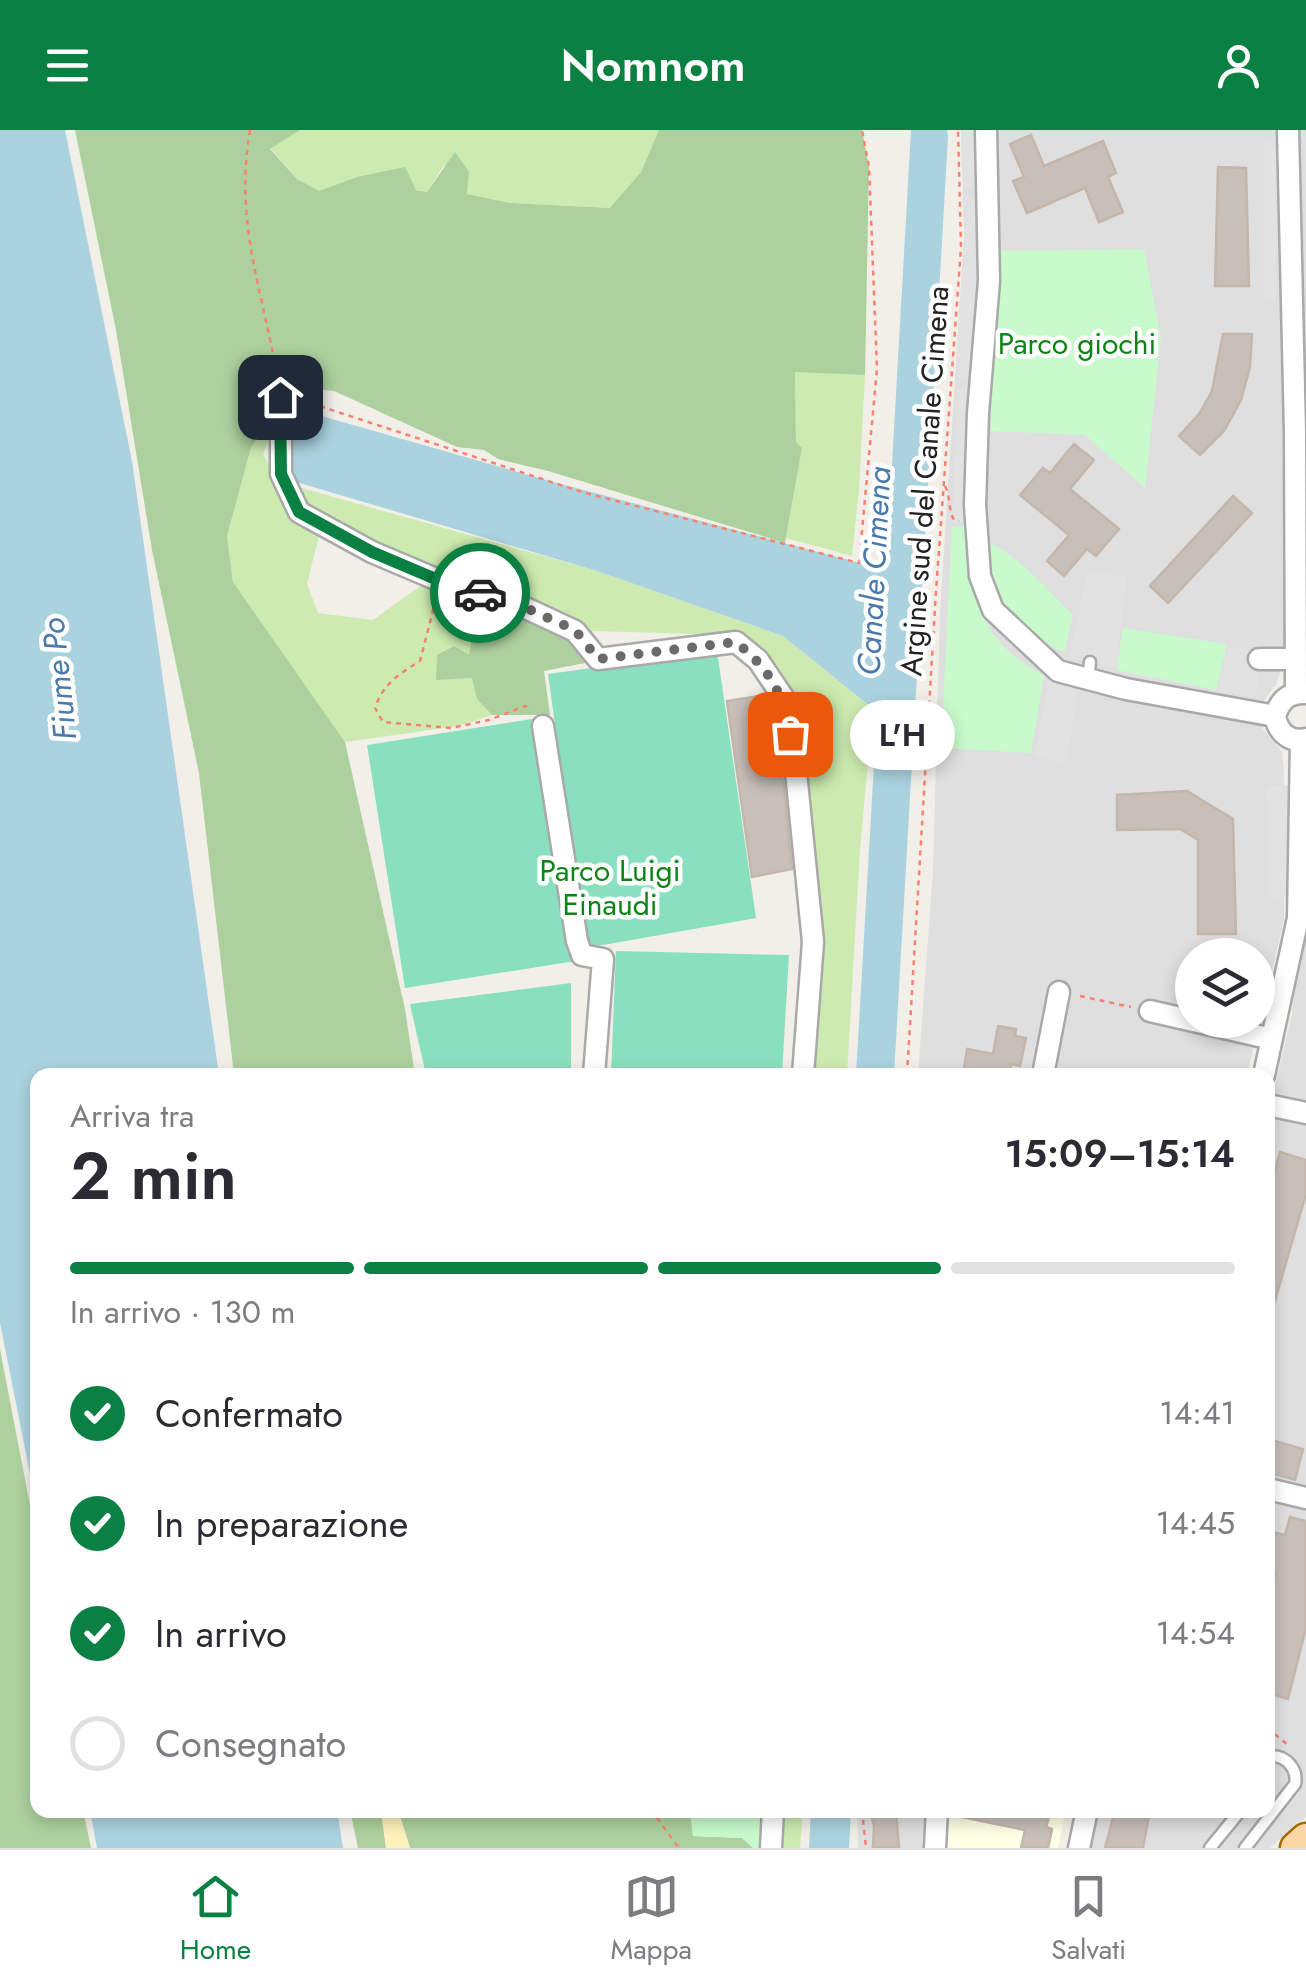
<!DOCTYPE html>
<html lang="it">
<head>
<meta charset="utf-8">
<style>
	:root { --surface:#fff; --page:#f2f2f3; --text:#2b2b33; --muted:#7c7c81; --line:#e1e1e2; --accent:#0b8043 }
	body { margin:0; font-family:Jost,sans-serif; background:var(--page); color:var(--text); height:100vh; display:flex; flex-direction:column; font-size:38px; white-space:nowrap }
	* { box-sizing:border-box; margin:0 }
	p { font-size:32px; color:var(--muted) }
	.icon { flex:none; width:55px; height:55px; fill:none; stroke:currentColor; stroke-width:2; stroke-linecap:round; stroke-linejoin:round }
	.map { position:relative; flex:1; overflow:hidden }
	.side { position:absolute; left:30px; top:938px; width:1245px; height:750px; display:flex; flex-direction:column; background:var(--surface); border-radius:20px; box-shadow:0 5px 15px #0003 }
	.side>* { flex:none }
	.fabs { position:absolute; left:1175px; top:808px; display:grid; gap:20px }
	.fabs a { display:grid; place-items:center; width:100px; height:100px; border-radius:50%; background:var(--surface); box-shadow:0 5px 15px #0003; font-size:50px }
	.pin { position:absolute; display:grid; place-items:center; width:85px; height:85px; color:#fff; margin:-42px; border-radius:20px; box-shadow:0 5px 15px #0006 }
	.courier { position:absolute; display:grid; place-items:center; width:100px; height:100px; margin:-50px; border:8px solid #0b8043; border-radius:50%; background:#fff; color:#222; box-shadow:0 2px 12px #0007 }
	.bubble { position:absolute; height:70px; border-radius:35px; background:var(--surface); box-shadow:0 5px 15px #0003; font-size:32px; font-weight:600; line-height:70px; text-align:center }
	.head em { font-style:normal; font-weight:600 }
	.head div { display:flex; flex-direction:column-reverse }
	.head { display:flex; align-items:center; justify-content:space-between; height:170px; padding:0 40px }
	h1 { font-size:65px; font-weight:600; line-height:75px }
	.bar { display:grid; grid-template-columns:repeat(4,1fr); gap:15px 10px; align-content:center; height:120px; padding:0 40px }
	.bar i { height:12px; border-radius:8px; background:var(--line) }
	.bar .on { background:var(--accent) }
	.bar p { grid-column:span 4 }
	ol { padding:0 40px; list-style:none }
	li { display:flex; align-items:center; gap:30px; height:110px }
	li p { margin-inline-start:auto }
	li .icon { padding:10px; border-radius:50%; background:var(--accent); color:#fff; stroke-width:4 }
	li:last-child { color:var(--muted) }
	li i { width:55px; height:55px; border:5px solid var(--line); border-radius:50% }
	header { display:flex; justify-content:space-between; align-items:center; height:130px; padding:0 40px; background:var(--accent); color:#fff; font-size:45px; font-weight:600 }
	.dock { display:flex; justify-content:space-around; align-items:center; height:140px; border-top:2px solid var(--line); background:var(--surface); font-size:28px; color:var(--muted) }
	.dock a { display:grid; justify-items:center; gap:5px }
	.dock .on { color:var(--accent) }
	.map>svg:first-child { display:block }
</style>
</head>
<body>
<header><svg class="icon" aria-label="menu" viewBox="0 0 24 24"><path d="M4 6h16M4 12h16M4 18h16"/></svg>Nomnom<svg class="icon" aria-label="person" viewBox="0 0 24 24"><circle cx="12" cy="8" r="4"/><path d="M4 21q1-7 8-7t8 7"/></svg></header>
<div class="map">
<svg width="1306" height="1718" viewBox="0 0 1306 1718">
	<rect width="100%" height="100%" fill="#f2efe9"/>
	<path fill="#e0dfdf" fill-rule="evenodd" d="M961 0H1280L1289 521 1276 554 1262 574 1259 594 1282 622 1284 639V790L1247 945H918L933 741 940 483 964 105ZM1192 825H1258V890H1192Z
		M1299 0H1306V539L1299 535Z
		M1306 793V1687L1270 1718H1086L1095 1680H1268V984L1292 884 1297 831Z
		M857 1680H1062L1052 1718H858Z"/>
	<path fill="#ffffe5" d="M947 1680H1066L1058 1718H945Z"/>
	<path fill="#cdebb0" d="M300 0H659V2L641 42 611 78 510 73 466 64 444 35 427 62 357 47 319 62 297 49 270 18Z
		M795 241 865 245 859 359 852 426 786 408 802 318 796 312Z
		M270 286 272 301 263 324 269 335 287 332 291 355 597 441 783 506 873 579 860 719 847 945H815L820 777 811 682 795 569 768 525 737 505 590 501 522 471 320 402 307 454 318 483 373 490 427 451 479 467C470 511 460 549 492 585L459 596 345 612 233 452 227 406 251 318Z
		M779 1680H803L800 1718H774Z"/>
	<path fill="#add19e" d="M75 0H300L270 19 297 49 319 61 357 47 405 37 416 60 427 62 455 22 469 42 467 64 510 73 610 78 641 42 659 0H862L869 37 865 245 795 242 796 312 802 318 785 413 548 341 498 329 484 320 457 317 334 261 289 256 251 318 227 406 233 452 345 612 405 879 415 945H234L199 643 152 420 116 200Z
		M479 467 572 503 590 532 544 541 550 585H492L477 569 472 548 436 550 437 525 454 516 469 525Z
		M0 1219 37 1412 38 1680H83L91 1718H0Z
		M350 1680H381L386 1718H358Z
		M398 1680H690L693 1706 742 1708 753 1718H410Z"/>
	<path fill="#fff1ba" d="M381 1680H398L410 1718H386Z"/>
	<path fill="#c8facc" d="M1144 119 1161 208 1145 358 1085 305 990 301 1000 121Z
		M966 396C970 464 979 513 1044 545L1031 623 941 618 952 397Z
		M985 412C1012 418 1052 465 1073 485L1064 523C1050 514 1028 505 1016 493 995 472 988 440 985 412Z
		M1123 498 1227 514 1216 560 1116 540Z
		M690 1680H765L762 1718H753L742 1708 693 1706Z"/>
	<path fill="#88e0be" d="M717 521 756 788 586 818 548 544Z
		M538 588 575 831 405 858 367 615Z
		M616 821 789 825 782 945H611Z
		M571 853V945H426L410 874Z"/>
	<path fill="#e2e2e2" d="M963 0H976V57H963Z
		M1275 10 1276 170 1264 169 1263 11Z
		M968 67 982 68 969 248 955 247Z
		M958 258H971L965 393 952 392Z
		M1087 442 1127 447 1116 537 1069 529Z
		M1228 516 1259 520V555L1254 567 1218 561Z
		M1049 546 1078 561 1066 633 1035 627Z
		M1288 655 1289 767 1268 768 1267 657Z"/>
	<path fill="#aad3df" d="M0 0H65L132 331 219 945H38L37 1379 0 1193Z
		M911 0H947L948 7 894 945H856L877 582 783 506 597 441 286 349 290 277 546 350 886 440Z
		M90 1680H337L343 1718H97Z
		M811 1680H851L849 1718H809Z"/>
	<path fill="#c7bfb8" stroke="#c4b6ab" stroke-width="2.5" d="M1031 5 1044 36 1103 11 1116 43 1108 47 1123 82 1099 92 1085 58 1027 83 1013 51 1024 47 1010 14Z
		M1218 37 1246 38 1249 156H1215Z
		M1223 204H1252L1250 237 1241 270 1224 301 1200 325 1179 306 1199 284 1212 261Z
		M1074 314 1094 330 1070 359 1119 399 1096 426 1087 419 1064 446 1047 431 1069 405 1020 365 1043 338 1050 343Z
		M1233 366 1252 383 1168 473 1150 456Z
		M765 565 770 572 784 658 792 739 752 747 727 571Z
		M1187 661 1233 689 1236 804H1198V710L1180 699 1117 700V665Z
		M998 896 1016 899 1015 906 1026 908 1020 936 1011 934 1009 945H963L967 919 993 924Z
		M1280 1022 1306 1030V1064L1272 1181 1268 1180V1067Z
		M1268 1309 1303 1319 1295 1350 1268 1342Z
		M1290 1387 1306 1391V1498L1288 1569 1268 1563V1477L1276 1442 1268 1440V1401L1285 1405Z
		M870 1680H896L899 1718H873L874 1696Z
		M958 1680H1051L1046 1697 1052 1699 1048 1718H1021L1025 1700 957 1686Z
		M1115 1680H1150L1143 1718H1105Z"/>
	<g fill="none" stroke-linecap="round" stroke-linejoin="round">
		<g stroke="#a9a9a9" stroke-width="15">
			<path id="lane" d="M1088 549 1090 532
				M1210 1718 1241 1680
				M1245 1718 1295 1654C1298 1640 1287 1626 1272 1626L1268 1630"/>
		</g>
		<g stroke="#a9a9a9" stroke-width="25">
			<path id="street" d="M986 0 989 151 978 283 975 375 980 446 993 480 1058 541 1126 559 1275 586
				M1288 0 1295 302 1296 562
				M281 267V344L299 382 372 422 438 450 517 474 575 501 598 529 736 512 758 530 783 567 796 642 813 812 803 945
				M1259 529H1296
				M1306 563C1289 562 1280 570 1275 586 1278 602 1289 613 1306 609
				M543 596 577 811 582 825 603 829 594 945
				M1150 881 1272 909
				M1043 945 1059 862
				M1264 945 1298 788 1301 611
				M1268 975 1306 983
				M1268 1359 1306 1368
				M771 1718 773 1680
				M935 1718 937 1680
				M1079 1718 1087 1680"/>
		</g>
		<g stroke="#a06b00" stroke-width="35">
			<path id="primary" d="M1296 1718 1306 1709"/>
		</g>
		<path stroke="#fa8072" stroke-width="2.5" stroke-dasharray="5 5" stroke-linecap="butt" d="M250 0C234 94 263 161 278 250
			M301 270 585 363 859 433 877 239 869 37 862 0
			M945 356C951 368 948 379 954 390L959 391
			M436 469 420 531C399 544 383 554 375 578L383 592 451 598 489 590 525 576 532 579
			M1080 866 1131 877
			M907 945 936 461 961 117 958 0
			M1268 1603 1270 1600 1289 1616
			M651 1680 679 1718
			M862 1680 866 1718"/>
		<use href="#lane" stroke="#fff" stroke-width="10"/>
		<use href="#street" stroke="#fff" stroke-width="20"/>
		<use href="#primary" stroke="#fcd6a4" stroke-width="30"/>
	</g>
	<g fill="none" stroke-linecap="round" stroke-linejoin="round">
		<path stroke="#6b6a68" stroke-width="10" stroke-dasharray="0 18" d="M480 463 517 474 575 500 598 529 736 512C770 540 782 561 790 604"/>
		<path stroke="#0b8043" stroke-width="12" d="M280 267 281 344 299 382 372 422 438 450 480 463"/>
	</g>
	<g text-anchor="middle" stroke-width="9" stroke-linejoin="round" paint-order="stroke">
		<g font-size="30" fill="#0c8416" stroke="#fff">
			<text x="1077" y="224">Parco giochi</text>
			<text x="610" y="751">Parco Luigi<tspan x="610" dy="34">Einaudi</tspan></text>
		</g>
		<g font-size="30" fill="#222" stroke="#fff">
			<text transform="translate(925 351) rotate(-86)" y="10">Argine sud del Canale Cimena</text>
		</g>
		<g font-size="32" font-style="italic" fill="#4a7aab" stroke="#fff">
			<text transform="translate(874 441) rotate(-87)" y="11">Canale Cimena</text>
			<text transform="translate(59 549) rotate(-96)" y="11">Fiume Po</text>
		</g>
	</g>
</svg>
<div class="fabs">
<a><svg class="icon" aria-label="layers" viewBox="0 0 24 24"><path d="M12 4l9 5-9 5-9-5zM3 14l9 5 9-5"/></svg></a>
</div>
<div class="pin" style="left:790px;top:604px;background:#ea580c"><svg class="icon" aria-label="bag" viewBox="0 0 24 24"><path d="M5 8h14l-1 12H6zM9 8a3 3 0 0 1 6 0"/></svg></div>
<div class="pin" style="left:280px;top:267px;background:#1f2937"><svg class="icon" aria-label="home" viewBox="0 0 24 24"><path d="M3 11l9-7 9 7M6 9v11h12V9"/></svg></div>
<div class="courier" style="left:480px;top:463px"><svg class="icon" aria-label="car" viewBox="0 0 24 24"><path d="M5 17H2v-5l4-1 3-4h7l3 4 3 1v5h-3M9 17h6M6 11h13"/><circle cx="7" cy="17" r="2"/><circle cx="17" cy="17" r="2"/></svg></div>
<div class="bubble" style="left:850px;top:570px;width:105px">L'H</div>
<section class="side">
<div class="head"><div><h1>2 min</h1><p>Arriva tra</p></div><em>15:09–15:14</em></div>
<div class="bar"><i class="on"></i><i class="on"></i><i class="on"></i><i></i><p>In arrivo · 130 m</p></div>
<ol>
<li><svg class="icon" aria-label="check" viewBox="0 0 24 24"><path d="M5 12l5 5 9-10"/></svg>Confermato<p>14:41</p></li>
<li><svg class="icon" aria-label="check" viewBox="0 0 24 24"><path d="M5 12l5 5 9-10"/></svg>In preparazione<p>14:45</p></li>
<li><svg class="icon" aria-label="check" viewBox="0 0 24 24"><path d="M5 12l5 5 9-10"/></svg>In arrivo<p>14:54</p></li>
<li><i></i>Consegnato</li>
</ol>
</section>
</div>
<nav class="dock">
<a class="on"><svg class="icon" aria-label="home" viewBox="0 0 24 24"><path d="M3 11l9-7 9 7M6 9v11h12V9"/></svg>Home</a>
<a><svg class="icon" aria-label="map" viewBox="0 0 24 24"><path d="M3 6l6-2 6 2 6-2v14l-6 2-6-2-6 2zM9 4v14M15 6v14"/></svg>Mappa</a>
<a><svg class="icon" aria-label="saved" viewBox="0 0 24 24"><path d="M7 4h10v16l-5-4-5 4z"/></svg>Salvati</a>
</nav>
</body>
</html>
